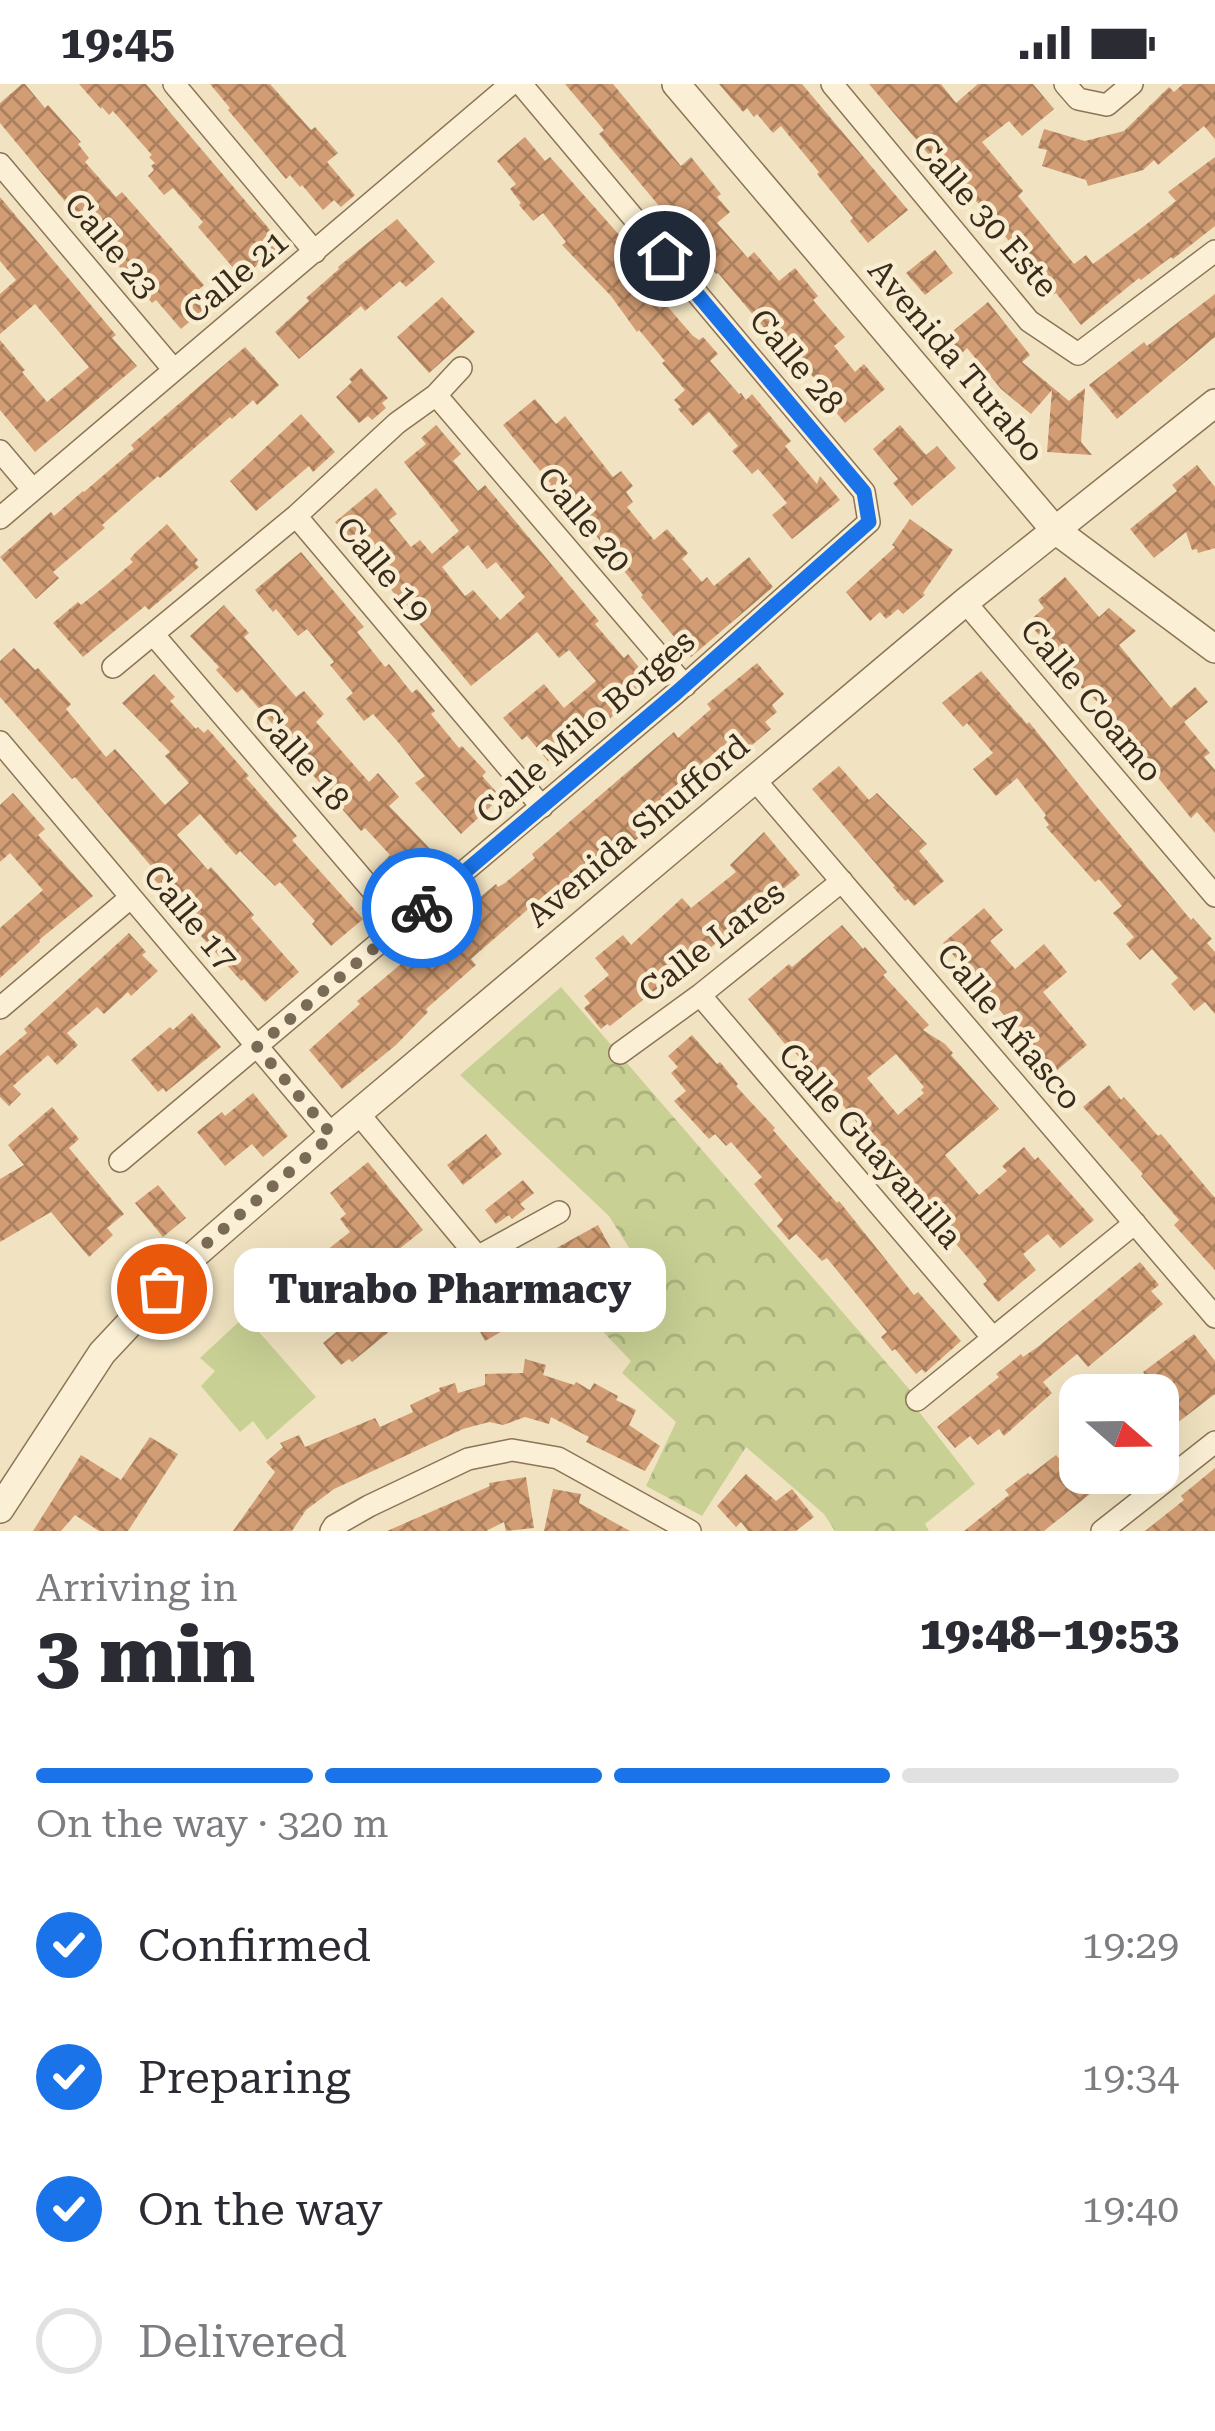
<!DOCTYPE html>
<html lang="en">
<head>
<meta charset="utf-8">
<style>
	:root { --surface:#fff; --page:#f2f2f3; --text:#2b2b33; --muted:#7c7c81; --line:#e1e1e2; --accent:#1a73e8 }
	body { margin:0; font-family:"Roboto Serif",serif; background:var(--page); color:var(--text); height:100vh; display:flex; flex-direction:column; font-size:45px; white-space:nowrap }
	* { box-sizing:border-box; margin:0 }
	p { font-size:39px; color:var(--muted) }
	.icon { flex:none; width:66px; height:66px; fill:none; stroke:currentColor; stroke-width:2; stroke-linecap:round; stroke-linejoin:round }
	.map { position:relative; height:1447px; overflow:hidden }
	.panel { display:flex; flex-direction:column; background:var(--surface); flex:1 }
	.panel>* { flex:none }
	.needle { width:78px; rotate:110deg }
	.fabs { position:absolute; left:1059px; top:1290px; display:grid; gap:24px }
	.fabs a { display:grid; place-items:center; width:120px; height:120px; border-radius:24px; background:var(--surface); box-shadow:0 12px 48px #0002; font-size:60px }
	.pin { position:absolute; display:grid; place-items:center; width:102px; height:102px; color:#fff; margin:-51px; border:6px solid #fff; border-radius:50%; box-shadow:0 3px 12px #0007 }
	.courier { position:absolute; display:grid; place-items:center; width:120px; height:120px; margin:-60px; border:9px solid #1a73e8; border-radius:50%; background:#fff; color:#222; box-shadow:0 3px 15px #0007 }
	.bubble { position:absolute; height:84px; border-radius:24px; background:var(--surface); box-shadow:0 12px 48px #0002; font-size:39px; font-weight:800; line-height:84px; text-align:center }
	.headline em { font-style:normal; font-weight:800 }
	.headline div { display:flex; flex-direction:column-reverse }
	.headline { display:flex; align-items:center; justify-content:space-between; height:204px; padding:0 36px }
	h1 { font-size:78px; font-weight:800; line-height:90px }
	.bar { display:grid; grid-template-columns:repeat(4,1fr); gap:18px 12px; align-content:center; height:144px; padding:0 36px }
	.bar i { height:15px; border-radius:9px; background:var(--line) }
	.bar .selected { background:var(--accent) }
	.bar p { grid-column:span 4 }
	ol { padding:0 36px; list-style:none }
	li { display:flex; align-items:center; gap:36px; height:132px }
	li p { margin-inline-start:auto }
	li .icon { padding:12px; border-radius:50%; background:var(--accent); color:#fff; stroke-width:4 }
	li:last-child { color:var(--muted) }
	li i { width:66px; height:66px; border:6px solid var(--line); border-radius:50% }
	.status { display:flex; justify-content:space-between; align-items:center; height:84px; padding:0 60px; background:var(--surface); direction:ltr }
	.status svg { height:33px; fill:currentColor }
	.map>svg:first-child { display:block }
</style>
</head>
<body>
<div class="status"><b>19:45</b><svg viewBox="0 0 49 12"><path d="M0 12V9h3v3zM5 12V6h3v6zM10 12V3h3v9zM15 12V0h3v12zM26 1h20v11H26zM47 4h2v5h-2z"/></svg></div>
<div class="map">
<svg width="1215" height="1447" viewBox="0 0 1215 1447">
	<defs>
		<pattern id="forest-crowns" width="20" height="18" patternUnits="userSpaceOnUse" patternTransform="scale(3)"><rect width="20" height="18" fill="#c8d094"/><path d="M2 6a3 3 0 1 1 6 0M12 15a3 3 0 1 1 6 0" fill="none" stroke="#adb37f"/></pattern>
		<pattern id="building-cross-hatch" width="8" height="8" patternUnits="userSpaceOnUse" patternTransform="scale(3)"><rect width="8" height="8" fill="#d29d74"/><path d="M0 0l8 8M0 8l8-8" fill="none" stroke="#ab805e"/></pattern>
	</defs>
	<rect width="100%" height="100%" fill="#f1e3c1"/>
	<path fill="url(#forest-crowns)" d="M561 903 910 1306 906 1311 975 1400 925 1440 929 1447H835L824 1430 746 1363 702 1432 646 1402 676 1338 622 1289 631 1277 589 1233 643 1186 609 1132 460 991Z"/>
	<path fill="#c8d094" d="M245 1232 316 1313 267 1356 253 1337 240 1348 201 1302 215 1287 200 1274Z"/>
	<path fill="url(#building-cross-hatch)" fill-rule="evenodd" d="M22 0H25L45 24 48 21 81 58 78 60 89 74 85 78 116 113 122 108 204 201 196 208 208 222 181 245 156 216 152 219 127 190 126 191 0 39V19Z
		M79 0H146L282 160 242 194 198 143 203 138 173 104 164 111 148 92 154 86 151 82 155 79 149 73 152 71 113 27 109 31 102 23 101 25Z
		M210 0H270L311 46 315 43 338 69 327 78 355 111 341 123 334 116 323 126 302 101 300 103 290 91 286 95 228 26 230 24Z
		M565 0H613L681 82 691 73 721 110 717 113 730 128 717 139 748 174 754 168 779 197 795 184 818 212 813 216 845 253 834 262 855 288 864 280 885 305 845 339 824 314 828 311 800 277 775 248 771 252 718 189 716 190 599 50 604 46Z
		M719 0H802L908 126 868 159 850 137 853 134 817 90 819 88 781 42 773 49 757 30 754 33 747 24 743 28Z
		M869 0H941L956 19 978 0H1033L1054 25 1022 52 1009 37 982 58 1023 107 1018 112 1074 180 1086 171 1093 180 1139 146 1176 117 1168 108 1215 73V142L1173 175 1171 173 1141 196 1139 194 1081 241 1056 209 1053 211 964 102 959 106Z
		M1183 0H1215V55L1204 42 1158 81 1154 76 1143 86 1088 102 1086 96 1042 82 1047 66 1038 64 1044 45 1085 57 1124 47 1169 3 1174 8Z
		M525 53 545 77 550 73 621 153 618 156 672 218 667 222 693 252 699 256 703 253 718 270 710 277 739 310 741 309 746 316 752 310 791 357 785 362 817 400 820 392 840 416 792 455 772 431 787 419 758 385 752 390 732 367 738 362 709 328 693 342 678 325 681 323 674 316 685 306 662 279 665 277 639 246 637 248 611 212 562 161 566 158 543 129 533 137 519 121 521 119 510 105 516 100 497 77Z
		M0 113 116 251 112 254 137 282 35 368 0 326V256L25 286 22 288 47 318 89 283 35 220 0 250V210L16 196 0 177Z
		M397 135 435 178 406 203 400 197 365 227 361 222 299 275 275 248 309 217 306 214 339 185 338 183Z
		M935 166 953 189 925 211 906 189Z
		M1215 210V253L1117 335 1089 301 1144 258 1147 262Z
		M442 213 475 248 429 289 397 253Z
		M988 218 1030 271 1022 278 1069 317 1085 304 1081 358 1092 371 1047 368 1052 306 1031 330 1001 305 967 264 961 270 947 252Z
		M245 263 279 301 257 321 253 316 232 335 230 333 160 394 158 392 102 441 105 444 53 488 59 494 36 515 0 473 51 428 54 432 83 407 84 408 134 365 131 361Z
		M361 284 388 314 382 319 386 324 372 336 368 332 359 339 336 313 352 298 349 295Z
		M535 315 556 340 565 332 613 393 621 387 633 402 626 408 633 418 627 423 654 456 667 445 688 469 682 475 702 498 707 493 714 502 749 473 773 503 691 573 641 513 643 511 572 421 566 426 547 403 551 400 503 341Z
		M301 330 335 368 313 388 309 382 256 427 230 397Z
		M436 341 461 370 453 377 478 407 485 401 599 537 595 540 624 574 628 570 651 598 578 663 573 657 548 677 527 652 522 656 503 634 544 600 564 624 596 597 569 566 559 574 537 548 471 602 335 438 376 404 397 430 389 436 411 463 420 456 432 470 459 447 404 378 426 360 421 354ZM468 461 487 485 496 478 525 513 500 536 473 506 465 512 442 483Z
		M900 341 926 371 937 362 956 384 912 422 893 399 898 395 873 365Z
		M1197 381 1215 403V464L1198 469 1197 465 1192 466 1186 448 1154 474 1130 445 1177 407 1172 401Z
		M910 435 953 466 923 509 925 511 903 530 898 525 886 535 880 528 870 537 846 508 895 463 892 461Z
		M167 440 198 476 195 479 199 483 149 526 145 522 83 573 53 539 78 518 81 521 105 502 133 478 130 475 136 468Z
		M301 468 364 543 357 548 385 583 389 580 412 609 417 605 435 627 431 630 459 664 462 662 486 688 482 692 501 713 461 750 415 699 425 692 398 658 373 630 364 637 346 615 353 609 330 581 334 578 307 545 298 552 276 525 273 528 255 506Z
		M1065 493 1099 533 1109 524 1136 547 1119 561 1171 624 1195 603 1208 618 1184 638 1210 669 1204 673 1215 686V749L1197 728 1191 734 1124 652 1122 654 1112 642 1116 639 1090 610 1088 611 1075 597 1072 599 1052 576 1056 571 1028 538 1044 524 1038 516Z
		M224 521 249 549 244 553 296 613 304 607 324 630 316 638 369 698 378 689 399 713 389 722 436 771 405 799 385 776 390 771 365 744 361 747 312 690 309 693 285 666 291 661 242 605 237 609 216 586 219 583 190 552Z
		M14 564 35 586 38 584 71 620 66 625 106 673 115 665 165 721 189 699 165 672 170 668 122 619 154 590 175 613 170 617 196 645 198 643 204 649 208 645 249 692 246 694 297 752 292 756 363 835 331 862 312 840 315 837 280 798 275 802 240 767 236 771 200 730 177 751 208 786 211 783 254 831 251 834 299 888 265 918 244 895 241 897 193 843 195 841 146 786 151 782 75 693 72 695 0 613V577Z
		M757 579 784 610 772 621 777 628 765 638 771 645 746 666 734 653 672 705 678 712 650 736 654 741 626 764 621 759 592 784 596 789 567 812 557 801 527 826 471 875 476 881 426 925 428 928 396 961 342 1005 309 966 360 920 357 917 496 800 498 803 505 799 535 774 532 770 674 648 678 654 711 625 707 620Z
		M981 587 1027 640 1029 638 1096 722 1191 836 1193 834 1212 855 1207 859 1215 868V930L1205 918 1194 927 1171 900 1178 894 1152 865 1140 876 1126 860 1134 853 1113 829 1122 822 1099 795 1095 798 1046 743 1049 741 1044 734 1046 731 1017 694 996 712 973 685 993 669 967 639 963 643 942 619Z
		M839 682 869 716 877 709 927 760 919 767 944 797 914 822 908 815 905 817 893 803 895 802 812 705Z
		M13 709 45 745 38 751 93 812 39 856 40 858 0 894V844L43 806 10 769 0 778V721Z
		M764 748 800 791 747 835 750 838 725 860 721 855 670 898 668 896 610 942 607 940 601 945 584 924 590 919 584 912 609 891 595 874 623 851 631 861 682 814 691 824 736 788 730 781Z
		M984 824 1003 846 990 857 1015 885 1044 860 1067 888 1043 908 1087 961 1050 992 1040 980 1043 977 943 859Z
		M842 841 863 865 865 863 887 888 883 891 929 941 923 946 945 960 953 969 951 971 999 1025 945 1071 972 1103 979 1111 1007 1087 1002 1082 1024 1063 1035 1076 1038 1073 1094 1136 1060 1164 1048 1150 1023 1170 1036 1186 998 1218 983 1200 987 1197 981 1189 920 1118 842 1020 813 987 812 988 791 964 789 965 748 915 789 880 792 883ZM896 970 924 1003 921 1006 924 1009 898 1031 867 994Z
		M129 849 146 868 142 871 158 887 131 912 128 908 104 930 97 923 67 949 78 961 57 981 48 971 13 1002 21 1010 9 1022 0 1013V972L27 949 24 945Z
		M192 929 221 963 166 1008 163 1004 158 1008 131 976 170 943 173 946Z
		M692 951 717 980 720 978 738 1000 736 1002 775 1044 773 1046 837 1119 839 1117 914 1211 918 1208 961 1257 925 1289 922 1285 916 1290 895 1265 892 1267 881 1253 887 1248 827 1174 822 1177 796 1150 789 1156 777 1142 783 1136 754 1100 762 1093 731 1058 726 1062 715 1050 709 1055 674 1017 686 1007 671 989 678 983 668 972Z
		M1109 1001 1121 1016 1124 1013 1158 1052 1161 1050 1215 1114V1186L1174 1141 1179 1136 1141 1092 1143 1090 1083 1023Z
		M253 1009 288 1052 263 1073 252 1060 225 1082 197 1048 222 1028 225 1032Z
		M52 1023 79 1055 69 1064 124 1130 107 1144 113 1151 89 1173 51 1128 0 1158V1095L24 1081 8 1061Z
		M486 1050 502 1070 463 1101 447 1081Z
		M368 1078 423 1146 369 1189 406 1234 352 1278 349 1275 341 1281 323 1259 352 1235 315 1189 319 1185 313 1177 350 1148 340 1135 346 1130 330 1109Z
		M523 1096 534 1109 520 1120 525 1125 512 1135 509 1131 496 1140 485 1126Z
		M158 1101 186 1134 163 1153 135 1119Z
		M598 1141 622 1185 537 1230 536 1228 485 1257 461 1212 503 1190 504 1193Z
		M1140 1178 1159 1201 1151 1207 1163 1220 1088 1283 1077 1270 1043 1298 1052 1309 1004 1352 999 1345 978 1361 970 1352 955 1364 937 1343 999 1293 996 1290 1021 1270 1023 1273 1039 1262Z
		M1194 1250 1215 1277V1310L1164 1349 1158 1341V1311H1127L1148 1295 1143 1288Z
		M525 1275 546 1281 543 1291 574 1301 576 1298 590 1306 594 1299 618 1312 616 1316 636 1326 629 1341 660 1362 645 1387 586 1358 589 1353 551 1333 549 1340 525 1333 503 1341 489 1338 463 1345 334 1405 306 1426 292 1447H233L275 1388 266 1378 283 1363 280 1359 299 1351 305 1363 375 1334 380 1343 413 1328 410 1321 440 1307 439 1304 455 1299 458 1309 485 1301V1290L523 1289Z
		M150 1353 178 1370 128 1447H99L75 1431 61 1447H33L81 1371 121 1396Z
		M1080 1363V1389H1116L1044 1447H964L1009 1411 1005 1406 1028 1389 1030 1391 1056 1371 1061 1377Z
		M1215 1384V1447H1145L1184 1416 1181 1412Z
		M746 1390 776 1417 792 1405 814 1433 796 1447H748L741 1438 736 1443 717 1422Z
		M526 1393 534 1444 506 1447 504 1438 486 1447H387L490 1402 489 1399Z
		M553 1405 581 1410 579 1419 630 1447H544Z"/>
	<g fill="none" stroke-linecap="round" stroke-linejoin="round">
		<g stroke="#8c7457" stroke-width="24">
			<path id="minor" d="M174 0 315 168
				M832 0 1029 237 1078 270 1215 167
				M1065 0 1078 15 1107 21 1132 0
				M0 80 174 286
				M436 311 685 602
				M0 367 33 406
				M296 432 542 723
				M0 434 511 0
				M965 518 1215 812
				M153 550 402 841
				M113 583 296 432 397 339 436 311 461 284
				M0 658 332 1051
				M754 695 1215 1233
				M700 911 993 1254
				M0 924 130 814
				M620 969 700 911 842 797
				M358 1029 477 1172
				M120 1077 676 609 869 438 864 408 521 0
				M448 1189 559 1128
				M917 1316 1135 1139
				M331 1447 334 1442 369 1422 468 1375 512 1366 558 1374 690 1447
				M1102 1447 1215 1358"/>
		</g>
		<g stroke="#8c7457" stroke-width="30">
			<path id="tertiary" d="M676 0 1054 445 1215 565
				M0 1425 102 1269 192 1173 332 1051 965 518 1215 319"/>
		</g>
		<use href="#minor" stroke="#fbf0d5" stroke-width="21"/>
		<use href="#tertiary" stroke="#fbf0d5" stroke-width="27"/>
	</g>
	<g fill="none" stroke-linecap="round" stroke-linejoin="round">
		<path stroke="#7a6b56" stroke-width="12" stroke-dasharray="0 21.6" d="M162 1205 191 1173 332 1051 257 963 422 824"/>
		<path stroke="#1a73e8" stroke-width="15" d="M422 824 676 609 869 438 864 408 665 172"/>
	</g>
	<g text-anchor="middle" stroke-width="9" stroke-linejoin="round" paint-order="stroke">
		<g font-size="33" fill="#3a2b1c" stroke="#f8edd1">
			<text transform="translate(986 132) rotate(49)" y="12">Calle 30 Este</text>
			<text transform="translate(112 161) rotate(50)" y="12">Calle 23</text>
			<text transform="translate(235 192) rotate(-40)" y="12">Calle 21</text>
			<text transform="translate(957 276) rotate(50)" y="12">Avenida Turabo</text>
			<text transform="translate(797 277) rotate(50)" y="12">Calle 28</text>
			<text transform="translate(585 435) rotate(50)" y="12">Calle 20</text>
			<text transform="translate(384 485) rotate(50)" y="12">Calle 19</text>
			<text transform="translate(1092 616) rotate(50)" y="12">Calle Coamo</text>
			<text transform="translate(585 642) rotate(-41)" y="12">Calle Milo Borges</text>
			<text transform="translate(302 674) rotate(49)" y="12">Calle 18</text>
			<text transform="translate(637 746) rotate(-40)" y="12">Avenida Shufford</text>
			<text transform="translate(191 833) rotate(50)" y="12">Calle 17</text>
			<text transform="translate(711 857) rotate(-38)" y="12">Calle Lares</text>
			<text transform="translate(1010 942) rotate(50)" y="12">Calle Añasco</text>
			<text transform="translate(871 1061) rotate(49)" y="12">Calle Guayanilla</text>
		</g>
	</g>
</svg>
<div class="fabs">
<a><svg class="needle" viewBox="-14 -14 28 28"><path d="M0-13l5 13h-10z" fill="#e53935"/><path d="M0 13l5-13h-10z" fill="#7c7c81"/></svg></a>
</div>
<div class="pin" style="left:162px;top:1205px;background:#ea580c"><svg class="icon" aria-label="bag" viewBox="0 0 24 24"><path d="M5 8h14l-1 12H6zM9 8a3 3 0 0 1 6 0"/></svg></div>
<div class="pin" style="left:665px;top:172px;background:#1f2937"><svg class="icon" aria-label="home" viewBox="0 0 24 24"><path d="M3 11l9-7 9 7M6 9v11h12V9"/></svg></div>
<div class="courier" style="left:422px;top:824px"><svg class="icon" aria-label="bike" viewBox="0 0 24 24"><circle cx="6" cy="16" r="4"/><circle cx="18" cy="16" r="4"/><path d="M6 16l4-8h5l3 8M10 8l3 8H6M13 5h3"/></svg></div>
<div class="bubble" style="left:234px;top:1164px;width:432px">Turabo Pharmacy</div>
</div>
<section class="panel">
<div class="headline"><div><h1>3 min</h1><p>Arriving in</p></div><em>19:48–19:53</em></div>
<div class="bar"><i class="selected"></i><i class="selected"></i><i class="selected"></i><i></i><p>On the way · 320 m</p></div>
<ol>
<li><svg class="icon" aria-label="check" viewBox="0 0 24 24"><path d="M5 12l5 5 9-10"/></svg>Confirmed<p>19:29</p></li>
<li><svg class="icon" aria-label="check" viewBox="0 0 24 24"><path d="M5 12l5 5 9-10"/></svg>Preparing<p>19:34</p></li>
<li><svg class="icon" aria-label="check" viewBox="0 0 24 24"><path d="M5 12l5 5 9-10"/></svg>On the way<p>19:40</p></li>
<li><i></i>Delivered</li>
</ol>
</section>
</body>
</html>
